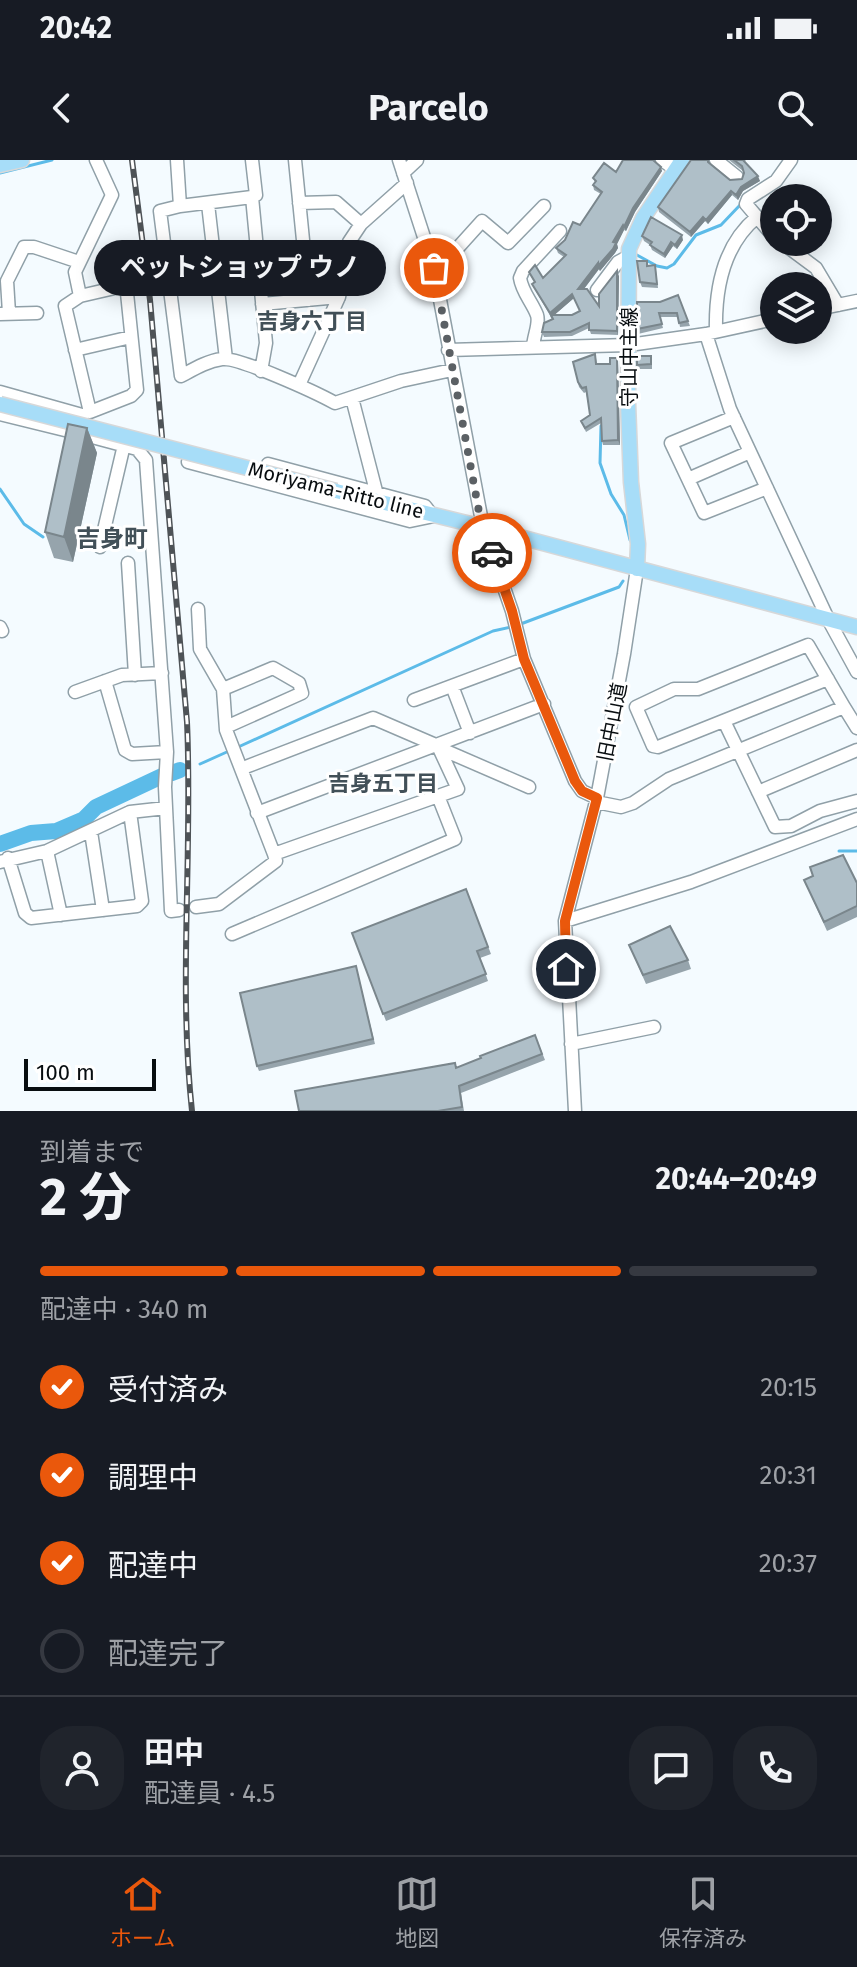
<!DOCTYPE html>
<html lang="ja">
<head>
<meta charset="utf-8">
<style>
	:root { --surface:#171b24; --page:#20242c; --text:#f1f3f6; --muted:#9ea1a6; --line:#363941; --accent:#ea580c }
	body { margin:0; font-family:"Fira Sans","Noto Sans JP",sans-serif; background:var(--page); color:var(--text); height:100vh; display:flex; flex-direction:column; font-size:30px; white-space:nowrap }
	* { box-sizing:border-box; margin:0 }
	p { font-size:26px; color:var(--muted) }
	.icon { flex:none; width:44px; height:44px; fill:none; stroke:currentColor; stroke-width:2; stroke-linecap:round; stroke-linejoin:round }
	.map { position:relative; height:951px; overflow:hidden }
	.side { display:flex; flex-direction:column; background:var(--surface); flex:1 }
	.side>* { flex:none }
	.controls { position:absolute; left:760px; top:24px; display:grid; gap:16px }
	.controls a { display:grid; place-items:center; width:72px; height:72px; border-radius:50%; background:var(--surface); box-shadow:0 4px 20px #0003; font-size:40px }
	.scale { position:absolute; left:24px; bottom:20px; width:132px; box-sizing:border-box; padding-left:8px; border:4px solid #080d10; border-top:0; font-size:22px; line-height:28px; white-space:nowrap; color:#080d10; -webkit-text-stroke:6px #fff; paint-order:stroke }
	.pin { position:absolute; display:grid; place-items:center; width:68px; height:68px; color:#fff; margin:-34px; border:4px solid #fff; border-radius:50%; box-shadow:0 2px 8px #0007 }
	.courier { position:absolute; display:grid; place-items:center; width:80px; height:80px; margin:-40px; border:6px solid #ea580c; border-radius:50%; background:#fff; color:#222; box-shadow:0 2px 10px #0007 }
	.bubble { position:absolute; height:56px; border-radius:28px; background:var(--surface); box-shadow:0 4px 20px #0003; font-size:26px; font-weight:700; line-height:56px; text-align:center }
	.summary em { font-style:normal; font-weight:700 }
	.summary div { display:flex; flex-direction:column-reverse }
	.summary { display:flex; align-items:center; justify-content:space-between; height:136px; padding:0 40px }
	h1 { font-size:52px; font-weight:700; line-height:60px }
	.bar { display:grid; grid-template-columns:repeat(4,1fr); gap:12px 8px; align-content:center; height:96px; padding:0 40px }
	.bar i { height:10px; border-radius:6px; background:var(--line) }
	.bar .current { background:var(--accent) }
	.bar p { grid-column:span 4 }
	.line { display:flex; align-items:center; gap:20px; padding:0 40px; border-top:2px solid var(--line) }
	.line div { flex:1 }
	.round { display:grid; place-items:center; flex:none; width:84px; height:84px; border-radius:32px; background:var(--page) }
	ol { padding:0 40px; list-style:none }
	li { display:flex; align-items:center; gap:24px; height:88px }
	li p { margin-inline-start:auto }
	li .icon { padding:8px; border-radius:50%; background:var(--accent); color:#fff; stroke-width:4 }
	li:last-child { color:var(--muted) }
	li i { width:44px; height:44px; border:4px solid var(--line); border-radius:50% }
	.status { display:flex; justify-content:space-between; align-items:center; height:56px; padding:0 40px; background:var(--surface); direction:ltr }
	.status svg { height:22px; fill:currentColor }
	header { display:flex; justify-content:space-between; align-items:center; height:104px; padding:0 40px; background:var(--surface); font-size:36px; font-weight:700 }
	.dock { display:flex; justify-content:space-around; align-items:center; height:112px; border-top:2px solid var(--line); background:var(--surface); font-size:22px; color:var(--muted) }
	.dock a { display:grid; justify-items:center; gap:4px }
	.dock .current { color:var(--accent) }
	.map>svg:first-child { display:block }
</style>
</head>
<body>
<div class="status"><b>20:42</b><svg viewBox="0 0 49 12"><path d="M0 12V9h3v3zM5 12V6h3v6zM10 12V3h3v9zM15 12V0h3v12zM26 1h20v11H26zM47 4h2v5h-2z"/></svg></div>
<header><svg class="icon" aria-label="back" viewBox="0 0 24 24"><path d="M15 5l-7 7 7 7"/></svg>Parcelo<svg class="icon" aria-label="search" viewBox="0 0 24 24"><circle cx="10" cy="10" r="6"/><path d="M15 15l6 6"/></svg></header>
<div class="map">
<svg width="857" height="951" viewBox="0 0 857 951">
	<rect width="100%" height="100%" fill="#f4fbff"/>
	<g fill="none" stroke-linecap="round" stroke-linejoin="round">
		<path stroke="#5cbbe8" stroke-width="3" d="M0 13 52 0
			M635 94 657 106 667 108 674 104 696 75 721 65 741 44
			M601 266 600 303 611 334 624 355 630 380
			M0 329 24 364 43 377
			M518 465 619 427 623 421
			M236 588 493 471 511 467
			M200 604 229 591
			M839 691H857"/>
		<path stroke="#5cbbe8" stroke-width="16" d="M172 613 180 610
			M0 684 31 673 56 671 84 659 96 647 162 616"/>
		<g stroke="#90a0a8" stroke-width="15">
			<path id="minor" d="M177 0 180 46
				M295 0 309 140
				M399 0 434 108 483 367 512 451 524 499 575 621 582 631 597 638
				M662 0 676 10
				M716 0 737 17
				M403 13 417 0
				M252 37 256 35 252 0
				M299 43 336 42 361 64
				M208 44 226 199
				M774 77 746 44 748 39 776 21 791 0
				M781 82 816 108 838 145
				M434 108 445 102 482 61 508 83 544 46
				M119 127 125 128 127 133 137 230 131 236 90 252 65 146 80 136Z
				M597 130 618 102 629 96
				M80 136 75 112 112 35 96 0
				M262 144 339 137 349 82 361 64 407 23
				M818 149 857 141
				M9 153 7 121 24 87H34L79 102
				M0 154 37 153
				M716 171C715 130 723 85 757 57
				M706 174 730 249 828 459 857 512
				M533 188C533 177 540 164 537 155 532 142 522 132 520 118L523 111 560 71
				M75 190 131 177
				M448 190 629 185 706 174 774 159
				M261 211 266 183 252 37 180 46 160 51 181 216C194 209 207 201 222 199 239 197 317 233 335 243L401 221 452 210
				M299 225 339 137
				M0 232 82 255 81 274 137 289 146 300 167 592 165 627 171 751 179 750
				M352 238 376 331
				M0 254 81 274
				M734 257 671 283 704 353 767 328
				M188 302 410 361 434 356
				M264 319 268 304 425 346 432 355
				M688 319 750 292
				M100 387 124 285
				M128 403 135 515
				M198 449 200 489 223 529 226 570 274 694 458 629 438 586 373 558 243 608
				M0 467 2 471
				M828 519 658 587 653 586 636 547 674 529H698L808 485 844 547
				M105 521 125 590 132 594 167 592
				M452 526 470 573
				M223 529 273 508 299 523 302 533 226 567
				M75 532 122 515 162 513
				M414 540 524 499
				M724 561 775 667 791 666 820 651 857 641
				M439 588 529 627
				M758 632 857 590
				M596 642 621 647 633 643 669 619 844 547 857 568
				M257 653 544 544
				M91 672 103 750
				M47 691 61 755
				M8 698 25 753 31 758 137 746 142 741 130 652
				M0 702 47 691 130 652 166 648
				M196 747 219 744 276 701 274 694
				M565 761 691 722 857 659
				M232 774 455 679 438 636
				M571 884 654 867
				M575 951 565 761 597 638 624 494 637 409"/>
		</g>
		<g stroke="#d7d8d9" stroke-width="17">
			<path id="major" d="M0 5 22 0
				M336 331 483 367 857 467
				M637 409 638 384 631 322 628 243 629 89 643 58 682 0"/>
		</g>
		<use href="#minor" stroke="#fff" stroke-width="12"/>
		<use href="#major" stroke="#a7ddf8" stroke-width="14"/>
		<g stroke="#4e5357" stroke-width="6">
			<path id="rail" d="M132 0 150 140 187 562C193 692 178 822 192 951"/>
		</g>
		<use href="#rail" stroke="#fff" stroke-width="3" stroke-dasharray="9" stroke-linecap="butt"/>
		<g stroke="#d7d8d9" stroke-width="17" stroke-linecap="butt">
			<path id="major-bridge" d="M0 244 336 331"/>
		</g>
		<use href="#major-bridge" stroke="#a7ddf8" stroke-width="14"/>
	</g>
	<path fill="#96a4ac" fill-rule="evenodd" d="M623 0H654L662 11 635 52 626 71 624 70 617 84 618 88 615 93 600 111 599 109 584 129 599 146 619 116 618 175 591 174 589 168 572 176 544 177 542 172 552 159 534 128 532 124 534 122 529 112 543 118 564 97 558 93 556 88 580 65 601 34 594 30 593 25 595 22 593 18 616 12ZM574 138 580 151 572 155H554Z
		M729 0H746L744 2 760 21 743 31 738 40 732 35 708 64 705 61 691 77 659 52 658 47 709 3 730 20 742 19 744 13 743 11Z
		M642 76 683 80 677 89 673 86 665 98 652 90 650 85 644 81Z
		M648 106 656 110 658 128 642 127 640 122Z
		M678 135 690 166 680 167 678 157H660L663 168 638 174 637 169 660 142Z
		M596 198 597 204H610L617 198 618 202 620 285H603L602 281 601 263 586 272 581 261 590 255 586 232 584 233 579 227 573 202Z
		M652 200V209H638L637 205Z
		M87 268 97 293 73 402 54 398 45 372Z
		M804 720 857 723V757L827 771Z
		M466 729 491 794 480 798 488 821 386 861 352 773Z
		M629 785 688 800 691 809 646 824Z
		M356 806 375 884 259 911 257 906Z
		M535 875 545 900 461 933 464 951H299L457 908Z"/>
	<path fill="#7a868c" d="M661 7 662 11 635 52 626 71 624 67 633 48Z
		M758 16 760 21 743 31 738 40 736 35 741 27Z
		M731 31 732 35 708 64 706 60Z
		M703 57 705 61 691 77 690 72Z
		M623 65 624 70 617 84 618 88 615 93 600 111 599 109 580 134 578 129 613 82Z
		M682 75 683 80 677 89 675 85Z
		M671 82 673 86 665 98 664 94Z
		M617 111 619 116 618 175 617 171Z
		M572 134 574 138 551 158 550 153Z
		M617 198 618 202 620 285 618 280Z
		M87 268 97 293 73 402 64 377Z"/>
	<path fill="#afbfc8" stroke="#7a868c" stroke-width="2" d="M623 0H653L661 7 633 48 624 67 623 65 613 82 616 83 613 89 598 106V103L578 129H587L599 146V134L617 111V171L589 170V163L570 172H542L544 163 553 159 551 155H572L580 151 572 134 550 153 532 124 535 122 529 112 535 105 543 118 566 95 556 88 565 80 573 62 580 65 602 32 593 25 596 21 593 18 604 3 616 12Z
		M691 0H708V2L730 20 742 19 744 13 742 6 734 0H743L758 16 741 27 736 35 731 31 706 60 703 57 690 72 658 47Z
		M651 57 682 75 675 85 671 82 664 94 650 85 652 82 642 76Z
		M637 101H647V106L655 105 657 124 640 122Z
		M678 135 688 161 679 163 677 153H659L662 164 637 169V142H660Z
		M595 194 596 204H610V198H617L618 280 602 281 601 258 585 268 581 261 590 255 586 227 582 228 578 222 573 202Z
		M637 196H651V204L637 205Z
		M68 264 87 268 64 377 45 372Z
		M843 695 857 723V746L824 762 804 720 813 716 810 707Z
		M466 729 488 787 477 791 486 814 383 854 352 773Z
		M670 766 688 800 643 815 629 785Z
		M356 806 373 879 257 906 240 833Z
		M535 875 542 894 459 926 462 947 438 951H299L295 931 455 903 456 908 481 898 480 896Z"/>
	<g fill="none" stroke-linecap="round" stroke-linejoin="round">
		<path stroke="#5b6064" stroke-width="8" stroke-dasharray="0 14.4" d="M434 108 479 352 492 393"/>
		<path stroke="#ea580c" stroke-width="10" d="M492 393 512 451 524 499 575 621 582 631 597 638 565 761 566 809"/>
	</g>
	<g text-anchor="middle" stroke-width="6" stroke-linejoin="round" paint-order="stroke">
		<g font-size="20" fill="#080d10" stroke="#fff">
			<text transform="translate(629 197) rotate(-90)" y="7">守山中主線</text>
			<text transform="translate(336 330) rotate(14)" y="7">Moriyama-Ritto line</text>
			<text transform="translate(612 562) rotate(-79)" y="7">旧中山道</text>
		</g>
		<g font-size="22" font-weight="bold" fill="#425058" stroke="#fff">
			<text x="312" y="169">吉身六丁目</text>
			<text x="383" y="631">吉身五丁目</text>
		</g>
		<g font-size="24" font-weight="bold" fill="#425058" stroke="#fff">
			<text x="112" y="387">吉身町</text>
		</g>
	</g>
</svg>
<div class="controls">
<a><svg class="icon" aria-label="locate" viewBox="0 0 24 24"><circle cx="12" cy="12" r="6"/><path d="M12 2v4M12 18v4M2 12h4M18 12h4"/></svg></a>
<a><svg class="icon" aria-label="layers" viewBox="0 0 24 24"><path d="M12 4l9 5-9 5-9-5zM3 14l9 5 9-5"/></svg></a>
</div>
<div class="scale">100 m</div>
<div class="pin" style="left:434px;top:108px;background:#ea580c"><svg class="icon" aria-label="bag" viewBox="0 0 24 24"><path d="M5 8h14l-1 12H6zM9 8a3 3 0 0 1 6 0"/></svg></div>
<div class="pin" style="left:566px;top:809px;background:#1f2937"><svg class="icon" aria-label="home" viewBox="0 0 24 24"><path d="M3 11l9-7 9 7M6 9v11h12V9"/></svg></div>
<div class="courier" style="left:492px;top:393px"><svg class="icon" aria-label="car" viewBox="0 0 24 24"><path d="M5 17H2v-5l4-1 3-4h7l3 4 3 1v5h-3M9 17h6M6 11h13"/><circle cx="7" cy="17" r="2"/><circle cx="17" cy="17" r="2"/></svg></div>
<div class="bubble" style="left:94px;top:80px;width:292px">ペットショップ ウノ</div>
</div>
<section class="side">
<div class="summary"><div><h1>2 分</h1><p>到着まで</p></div><em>20:44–20:49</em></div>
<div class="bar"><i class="current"></i><i class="current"></i><i class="current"></i><i></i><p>配達中 · 340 m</p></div>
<ol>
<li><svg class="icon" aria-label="check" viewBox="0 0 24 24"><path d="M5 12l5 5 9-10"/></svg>受付済み<p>20:15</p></li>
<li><svg class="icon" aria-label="check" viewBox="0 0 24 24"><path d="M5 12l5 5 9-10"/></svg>調理中<p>20:31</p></li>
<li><svg class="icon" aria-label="check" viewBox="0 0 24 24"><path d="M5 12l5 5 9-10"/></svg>配達中<p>20:37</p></li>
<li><i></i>配達完了</li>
</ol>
<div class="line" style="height:144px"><a class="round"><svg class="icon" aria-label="person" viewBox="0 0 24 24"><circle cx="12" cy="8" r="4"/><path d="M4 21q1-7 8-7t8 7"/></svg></a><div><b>田中</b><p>配達員 · 4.5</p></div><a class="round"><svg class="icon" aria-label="chat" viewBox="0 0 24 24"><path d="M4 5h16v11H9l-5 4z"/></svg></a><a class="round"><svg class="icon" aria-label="phone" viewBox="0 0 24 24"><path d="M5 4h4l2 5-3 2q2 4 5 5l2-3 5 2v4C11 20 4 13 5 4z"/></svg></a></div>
</section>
<nav class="dock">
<a class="current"><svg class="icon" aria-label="home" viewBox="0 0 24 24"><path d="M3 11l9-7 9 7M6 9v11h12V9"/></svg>ホーム</a>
<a><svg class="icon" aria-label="map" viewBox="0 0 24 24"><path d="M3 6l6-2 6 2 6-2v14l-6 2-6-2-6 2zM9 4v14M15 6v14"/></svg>地図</a>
<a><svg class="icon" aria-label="saved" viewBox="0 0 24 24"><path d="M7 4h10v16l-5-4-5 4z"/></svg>保存済み</a>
</nav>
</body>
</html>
